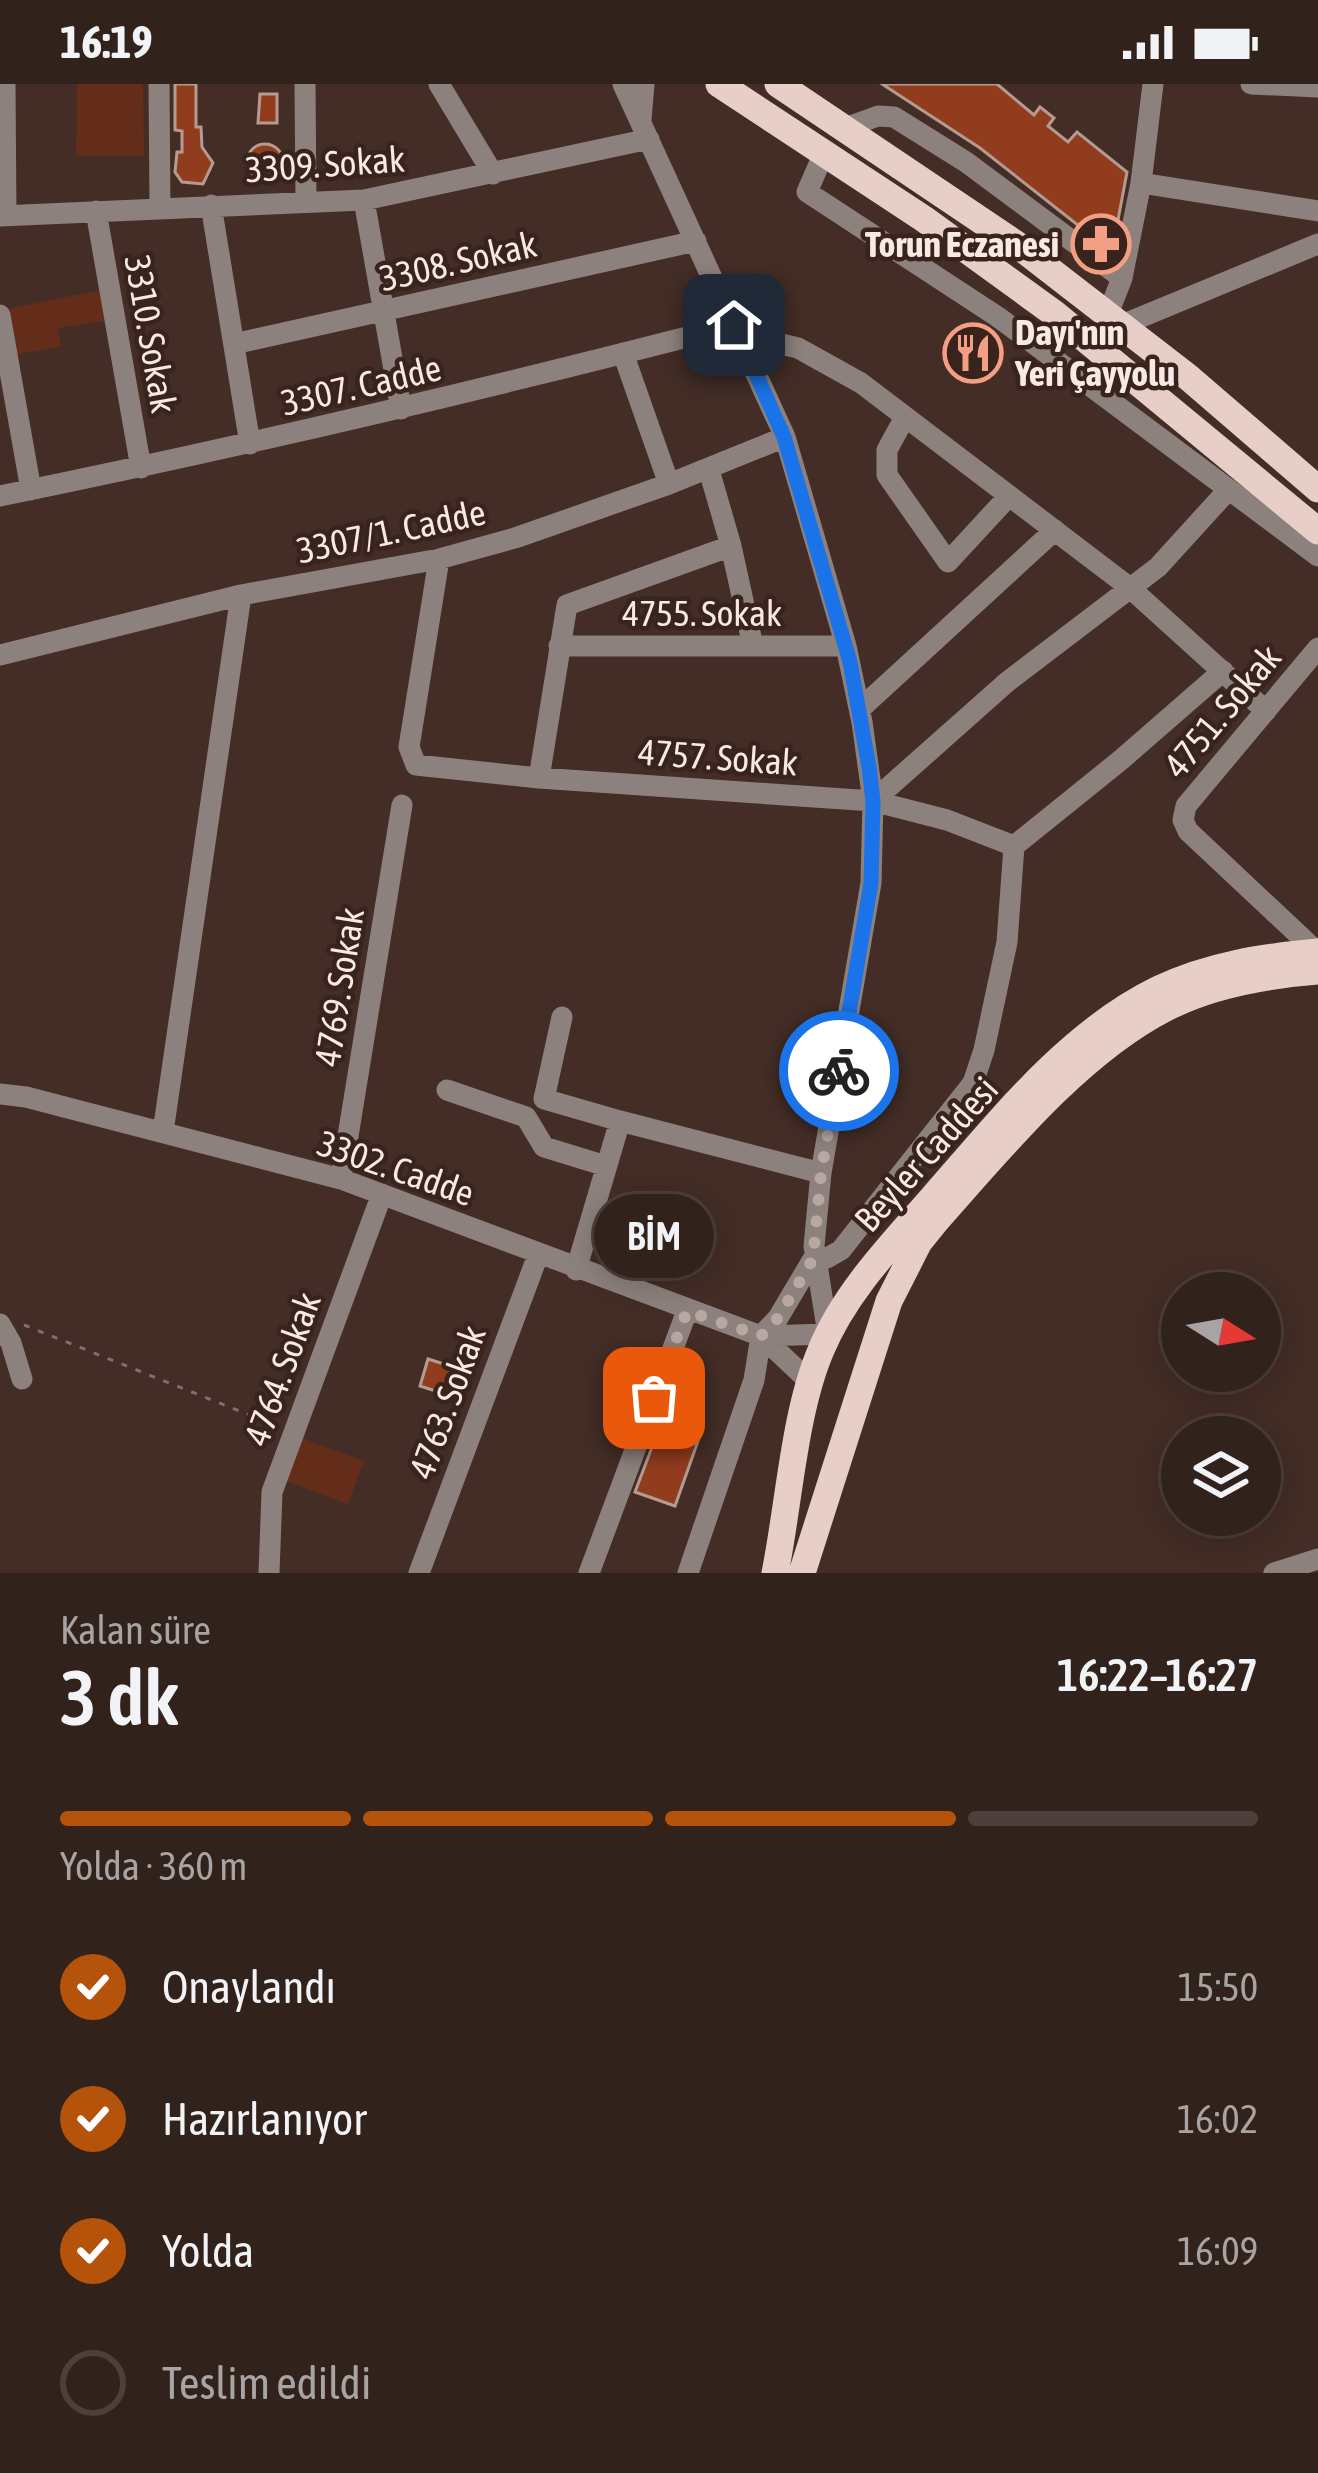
<!DOCTYPE html>
<html lang="tr">
<head>
<meta charset="utf-8">
<style>
	:root { --surface:#32221c; --page:#3d2f29; --text:#f1f3f6; --muted:#a8a4a3; --line:#4d3f3b; --accent:#b45309 }
	body { margin:0; font-family:"Asap Condensed",sans-serif; background:var(--page); color:var(--text); height:100vh; display:flex; flex-direction:column; font-size:45px; white-space:nowrap }
	* { box-sizing:border-box; margin:0 }
	p { font-size:39px; color:var(--muted) }
	.icon { flex:none; width:66px; height:66px; fill:none; stroke:currentColor; stroke-width:2; stroke-linecap:round; stroke-linejoin:round }
	.map { position:relative; height:1489px; overflow:hidden }
	.panel { display:flex; flex-direction:column; background:var(--surface); flex:1 }
	.panel>* { flex:none }
	.needle { width:78px; rotate:101deg }
	.controls { position:absolute; left:1161px; top:1188px; display:grid; gap:24px }
	.controls a { display:grid; place-items:center; width:120px; height:120px; border-radius:50%; background:var(--surface); box-shadow:0 6px 30px #0003,0 0 0 3px var(--line); font-size:60px }
	.pin { position:absolute; display:grid; place-items:center; width:102px; height:102px; color:#fff; margin:-51px; border-radius:24px; box-shadow:0 6px 18px #0006 }
	.courier { position:absolute; display:grid; place-items:center; width:120px; height:120px; margin:-60px; border:9px solid #1a73e8; border-radius:50%; background:#fff; color:#222; box-shadow:0 3px 15px #0007 }
	.bubble { position:absolute; height:84px; border-radius:42px; background:var(--surface); box-shadow:0 6px 30px #0003,0 0 0 3px var(--line); font-size:39px; font-weight:600; line-height:84px; text-align:center }
	.head em { font-style:normal; font-weight:600 }
	.head div { display:flex; flex-direction:column-reverse }
	.head { display:flex; align-items:center; justify-content:space-between; height:204px; padding:0 60px }
	h1 { font-size:78px; font-weight:600; line-height:90px }
	.bar { display:grid; grid-template-columns:repeat(4,1fr); gap:18px 12px; align-content:center; height:144px; padding:0 60px }
	.bar i { height:15px; border-radius:9px; background:var(--line) }
	.bar .on { background:var(--accent) }
	.bar p { grid-column:span 4 }
	ol { padding:0 60px; list-style:none }
	li { display:flex; align-items:center; gap:36px; height:132px }
	li p { margin-inline-start:auto }
	li .icon { padding:12px; border-radius:50%; background:var(--accent); color:#fff; stroke-width:4 }
	li:last-child { color:var(--muted) }
	li i { width:66px; height:66px; border:6px solid var(--line); border-radius:50% }
	.status { display:flex; justify-content:space-between; align-items:center; height:84px; padding:0 60px; background:var(--surface); direction:ltr }
	.status svg { height:33px; fill:currentColor }
	.map>svg:first-child { display:block }
</style>
</head>
<body>
<div class="status"><b>16:19</b><svg viewBox="0 0 49 12"><path d="M0 12V9h3v3zM5 12V6h3v6zM10 12V3h3v9zM15 12V0h3v12zM26 1h20v11H26zM47 4h2v5h-2z"/></svg></div>
<div class="map">
<svg width="1318" height="1489" viewBox="0 0 1318 1489">
	<rect width="100%" height="100%" fill="#432d26"/>
	<path fill="#632d1a" d="M77 0H143L144 72H76Z
		M100 206 105 237 58 244 61 262 15 271 8 225Z
		M299 1353 364 1377 348 1420 283 1396Z"/>
	<path fill="#923c1e" stroke="#b59a91" stroke-width="3" d="M175 0H196V43H201L202 63 213 79 203 100 182 98 175 88 177 68H182V47L175 46Z
		M882 0H997L1034 31 1040 23 1054 34 1048 42 1068 58 1077 48 1127 88 1112 168 980 64Z
		M260 10H277V39H258Z
		M247 78a18 18 0 1 1 36 0a18 18 0 1 1-36 0Z
		M428 1275 457 1284 448 1311 420 1302Z
		M665 1329 703 1343 675 1422 635 1408Z"/>
	<g fill="none" stroke-linecap="round" stroke-linejoin="round">
		<path stroke="#826f69" stroke-width="3" stroke-dasharray="6 9" stroke-linecap="butt" d="M24 1241 277 1342"/>
		<path stroke="#8d817d" stroke-width="21" d="M5 0 6 131
			M159 0 160 124
			M305 0 306 118
			M439 0 493 90
			M1153 0 1141 99 1318 127
			M1251 0 1318 3
			M641 36 644 0
			M845 44 878 32 894 33 966 78 1122 194
			M824 69 807 108 998 233 1318 472
			M364 116 401 325
			M211 121 250 360
			M96 127 141 384
			M0 132 364 116 649 55
			M1108 230 1122 194 1141 99
			M0 231 31 406
			M1122 241 1318 160
			M742 258 777 259 798 264 861 299 1129 503 1266 627
			M234 260 696 157
			M623 269 669 400
			M904 335 887 366V391L948 478 1008 413
			M709 386 731 462 753 562
			M0 412C247 362 490 304 734 241
			M439 475 409 663 416 681 539 694 873 717 947 736 1014 762
			M559 562H846
			M0 571 241 511 439 475 515 454 669 400 785 353
			M860 625 1055 446
			M539 694 567 521 731 462
			M873 717 1007 598 1158 483 1229 405
			M1317 868 1188 747 1183 736 1186 722 1318 564
			M562 933 544 1015 620 1037
			M447 1006 526 1033 544 1063 606 1082
			M0 1010 26 1013 341 1095 761 1252 828 1250 814 1162 821 1089 871 799 873 717 862 638 846 562 785 353 623 0
			M163 1048 241 511
			M341 1095 402 721
			M813 1175 827 1174 841 1166 973 999 984 966 1007 858 1014 762 1122 675 1223 587
			M576 1186 620 1037 821 1089
			M0 1240 11 1259 22 1295
			M761 1252 810 1298
			M269 1489 272 1408 382 1110
			M419 1489 538 1171
			M589 1489 687 1227
			M688 1489 754 1296 761 1252 778 1234 813 1175
			M1274 1489 1318 1475"/>
		<path stroke="#e7cfc7" stroke-width="27" d="M719 0 924 135 1055 230 1318 447
			M778 0 1016 160 1188 293 1318 405
			M775 1489C789 1420 794 1329 821 1266 845 1208 892 1160 933 1113 999 1038 1068 949 1159 905 1209 881 1263 873 1318 868
			M802 1489 889 1217 919 1158 936 1137C1001 1064 1078 969 1166 924 1212 900 1267 891 1318 887"/>
	</g>
	<g fill="none" stroke-linecap="round" stroke-linejoin="round">
		<path stroke="#b9a7a2" stroke-width="12" stroke-dasharray="0 21.6" d="M654 1314 687 1227 761 1252 778 1234 813 1175 821 1089 839 987"/>
		<path stroke="#1a73e8" stroke-width="15" d="M734 241 784 353 850 578 869 683 873 717 871 799 839 987"/>
	</g>
	<defs>
		<g id="pharmacy-ring" transform="scale(3)"><circle r="9.5" fill="#39231d" stroke="#f39f84" stroke-width="1.5"/><path d="M-2-6h4v4h4v4h-4v4h-4v-4h-4v-4h4Z" fill="#f39f84"/></g>
		<g id="restaurant-ring" transform="scale(3)"><circle r="9.5" fill="#39231d" stroke="#f39f84" stroke-width="1.5"/><path d="M-5-6h1v4h1v-4h1v4h1v-4h1v5L-1.5 .5V6h-2V.5L-5-1ZM5-6V6H3V1.5H1.5Q1.5-4 5-6Z" fill="#f39f84"/></g>
	</defs>
	<g fill-rule="evenodd">
		<use href="#pharmacy-ring" x="1101" y="160"/>
		<use href="#restaurant-ring" x="973" y="269"/>
	</g>
	<g text-anchor="middle" stroke-width="9" stroke-linejoin="round" paint-order="stroke">
		<g font-size="36" fill="#f8e9e5" stroke="#39231d">
			<text transform="translate(325 80) rotate(-4)" y="13">3309. Sokak</text>
			<text transform="translate(458 177) rotate(-13)" y="13">3308. Sokak</text>
			<text transform="translate(151 250) rotate(80)" y="13">3310. Sokak</text>
			<text transform="translate(361 301) rotate(-13)" y="13">3307. Cadde</text>
			<text transform="translate(391 447) rotate(-12)" y="13">3307/1. Cadde</text>
			<text x="702" y="542">4755. Sokak</text>
			<text transform="translate(1222 627) rotate(-50)" y="13">4751. Sokak</text>
			<text transform="translate(718 673) rotate(4)" y="13">4757. Sokak</text>
			<text transform="translate(339 903) rotate(-81)" y="13">4769. Sokak</text>
			<text transform="translate(926 1070) rotate(-48)" y="13">Beyler Caddesi</text>
			<text transform="translate(396 1084) rotate(19)" y="13">3302. Cadde</text>
			<text transform="translate(282 1285) rotate(-70)" y="13">4764. Sokak</text>
			<text transform="translate(447 1318) rotate(-70)" y="13">4763. Sokak</text>
		</g>
		<g font-size="36" font-weight="bold" fill="#f8e9e5" stroke="#39231d" text-anchor="end">
			<text x="1059" y="173">Torun Eczanesi</text>
			<text x="1015" y="261" text-anchor="start">Dayı'nın<tspan x="1015" dy="41">Yeri Çayyolu</tspan></text>
		</g>
	</g>
</svg>
<div class="controls">
<a><svg class="needle" viewBox="-14 -14 28 28"><path d="M0-13l5 13h-10z" fill="#e53935"/><path d="M0 13l5-13h-10z" fill="#a8a4a3"/></svg></a>
<a><svg class="icon" aria-label="layers" viewBox="0 0 24 24"><path d="M12 4l9 5-9 5-9-5zM3 14l9 5 9-5"/></svg></a>
</div>
<div class="pin" style="left:654px;top:1314px;background:#ea580c"><svg class="icon" aria-label="bag" viewBox="0 0 24 24"><path d="M5 8h14l-1 12H6zM9 8a3 3 0 0 1 6 0"/></svg></div>
<div class="pin" style="left:734px;top:241px;background:#1f2937"><svg class="icon" aria-label="home" viewBox="0 0 24 24"><path d="M3 11l9-7 9 7M6 9v11h12V9"/></svg></div>
<div class="courier" style="left:839px;top:987px"><svg class="icon" aria-label="bike" viewBox="0 0 24 24"><circle cx="6" cy="16" r="4"/><circle cx="18" cy="16" r="4"/><path d="M6 16l4-8h5l3 8M10 8l3 8H6M13 5h3"/></svg></div>
<div class="bubble" style="left:594px;top:1110px;width:120px">BİM</div>
</div>
<section class="panel">
<div class="head"><div><h1>3 dk</h1><p>Kalan süre</p></div><em>16:22–16:27</em></div>
<div class="bar"><i class="on"></i><i class="on"></i><i class="on"></i><i></i><p>Yolda · 360 m</p></div>
<ol>
<li><svg class="icon" aria-label="check" viewBox="0 0 24 24"><path d="M5 12l5 5 9-10"/></svg>Onaylandı<p>15:50</p></li>
<li><svg class="icon" aria-label="check" viewBox="0 0 24 24"><path d="M5 12l5 5 9-10"/></svg>Hazırlanıyor<p>16:02</p></li>
<li><svg class="icon" aria-label="check" viewBox="0 0 24 24"><path d="M5 12l5 5 9-10"/></svg>Yolda<p>16:09</p></li>
<li><i></i>Teslim edildi</li>
</ol>
</section>
</body>
</html>
